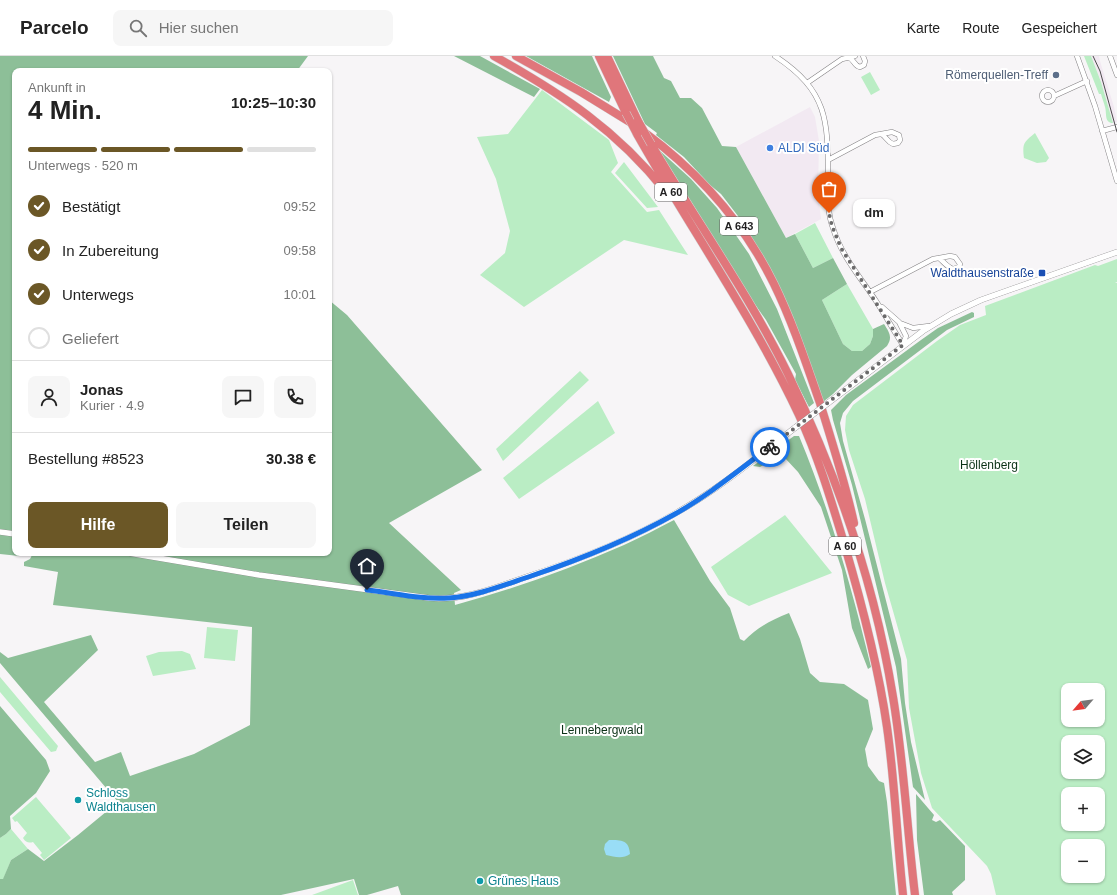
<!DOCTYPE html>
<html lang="de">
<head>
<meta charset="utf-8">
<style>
	:root { --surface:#fff; --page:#f6f6f6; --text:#222; --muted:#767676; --line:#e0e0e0; --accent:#6b5726 }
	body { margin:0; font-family:Helvetica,sans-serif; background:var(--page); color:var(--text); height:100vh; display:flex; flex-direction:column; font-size:15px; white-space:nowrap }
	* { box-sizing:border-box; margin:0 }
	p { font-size:13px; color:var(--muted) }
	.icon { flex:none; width:22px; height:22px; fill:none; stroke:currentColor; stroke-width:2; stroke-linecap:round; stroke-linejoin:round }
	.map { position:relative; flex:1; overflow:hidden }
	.details { position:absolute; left:12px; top:12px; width:320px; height:488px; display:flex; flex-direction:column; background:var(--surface); border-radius:8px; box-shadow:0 1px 3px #0004 }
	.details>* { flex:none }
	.needle { width:26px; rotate:242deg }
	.tools { position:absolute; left:1061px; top:627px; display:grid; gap:8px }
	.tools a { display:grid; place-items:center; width:44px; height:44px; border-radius:8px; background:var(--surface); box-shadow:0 1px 3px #0004; font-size:20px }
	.pin { position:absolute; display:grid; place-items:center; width:34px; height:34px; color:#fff; margin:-41px -17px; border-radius:50% 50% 50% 0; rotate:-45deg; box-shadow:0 0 4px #0007 }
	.pin .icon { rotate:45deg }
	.courier { position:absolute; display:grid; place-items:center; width:40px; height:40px; margin:-20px; border:3px solid #1a73e8; border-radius:50%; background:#fff; color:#222; box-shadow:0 1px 5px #0007 }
	.bubble { position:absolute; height:28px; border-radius:8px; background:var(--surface); box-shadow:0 1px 3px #0004; font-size:13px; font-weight:600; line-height:28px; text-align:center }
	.head em { font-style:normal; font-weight:600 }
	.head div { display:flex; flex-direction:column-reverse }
	.head { display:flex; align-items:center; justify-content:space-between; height:68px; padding:0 16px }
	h1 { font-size:26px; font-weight:600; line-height:30px }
	.bar { display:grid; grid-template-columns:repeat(4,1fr); gap:6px 4px; align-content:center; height:48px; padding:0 16px }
	.bar i { height:5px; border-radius:3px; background:var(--line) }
	.bar .on { background:var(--accent) }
	.bar p { grid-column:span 4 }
	.line { display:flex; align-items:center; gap:10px; padding:0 16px; border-top:1px solid var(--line) }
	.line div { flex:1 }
	.round { display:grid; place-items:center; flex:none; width:42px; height:42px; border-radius:8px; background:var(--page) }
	ol { padding:0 16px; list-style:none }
	li { display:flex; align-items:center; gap:12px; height:44px }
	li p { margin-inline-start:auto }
	li .icon { padding:4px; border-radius:50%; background:var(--accent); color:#fff; stroke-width:4 }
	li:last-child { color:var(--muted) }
	li i { width:22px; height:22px; border:2px solid var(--line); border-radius:50% }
	.action { display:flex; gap:8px; margin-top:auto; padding:8px 16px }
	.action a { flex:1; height:46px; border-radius:8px; background:var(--accent); color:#fff; font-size:16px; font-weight:600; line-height:46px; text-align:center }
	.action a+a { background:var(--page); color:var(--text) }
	header { display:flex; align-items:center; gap:24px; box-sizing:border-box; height:56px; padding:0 20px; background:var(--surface); border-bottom:1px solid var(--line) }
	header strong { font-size:19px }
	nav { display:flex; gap:22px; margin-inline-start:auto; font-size:14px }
	.search { width:280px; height:36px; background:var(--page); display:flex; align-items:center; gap:10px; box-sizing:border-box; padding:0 14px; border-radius:8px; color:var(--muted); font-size:15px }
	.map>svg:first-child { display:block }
</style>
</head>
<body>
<header>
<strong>Parcelo</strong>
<div class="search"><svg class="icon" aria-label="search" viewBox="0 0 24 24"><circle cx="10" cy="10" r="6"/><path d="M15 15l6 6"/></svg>Hier suchen</div>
<nav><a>Karte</a><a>Route</a><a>Gespeichert</a></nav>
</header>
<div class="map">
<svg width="1117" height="839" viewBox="0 0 1117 839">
	<rect width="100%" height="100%" fill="#f7f5f7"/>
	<path fill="#f2e9f2" d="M1091 0H1099L1100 5 1114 51 1117 66 1113 67 1101 26Z
		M810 51 815 61 819 85 818 138 821 163 786 182 736 91Z"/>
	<path fill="#baedc4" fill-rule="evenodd" d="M1084 0H1091L1101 26 1113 67C1104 67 1107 57 1105 51 1104 47 1102 42 1101 38H1099Z
		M870 16 880 34 871 39 861 21Z
		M542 34 609 84 618 107 611 116 647 156 659 154 688 199 624 184 524 251 480 219 505 197 510 175 496 123 477 81 508 78Z
		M1035 77 1049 102 1046 106 1037 107 1024 102C1022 87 1024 86 1035 77Z
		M624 106 658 151 647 152 615 117Z
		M815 167 833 202 813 212 795 178Z
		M1117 203V226H1115L1117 227V839H996L991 818 987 810 932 752 921 717 909 652 907 604 885 527 865 443 849 394 845 374 846 360 853 349 937 285 960 269 986 259 985 250 1095 209 1098 210ZM1068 634H1098V664H1068ZM1068 686H1098V716H1068ZM1068 738H1098V768H1068ZM1068 790H1098V820H1068Z
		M847 228 873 273V280L870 288 862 295H852L843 288 822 244Z
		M580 315 589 324 503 405 496 393Z
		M598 345 615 377 519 443 503 422Z
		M785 459 832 517 749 550 728 539 711 511Z
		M207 571 238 574 235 605 204 602Z
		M182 595 190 598 196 613 153 620 146 600 159 596Z
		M0 621 58 690 56 695 51 696 0 636Z
		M36 741 71 782 44 804 40 799 42 797 33 786C29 787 26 787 23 782L27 777 17 765 15 766 12 762Z
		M11 773 28 793 11 804 3 824 0 823V782L6 778Z
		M353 824 358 839H312Z"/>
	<path fill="#8dbf98" d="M0 0H308L297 15H15V497H24L19 500 0 498Z
		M454 0H480L540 33 534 41Z
		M526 0H592L611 41 609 46Z
		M613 0H653L664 22 671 25 680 42H691L702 52 722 90 736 91 786 182 795 178 813 212 833 202 847 228 822 244 843 288 852 295H862L870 288 873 280V273L884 268C889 276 893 281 887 290L852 319 833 338 823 346 748 173 721 138 710 129 684 101 656 79 657 77 645 68Z
		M659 94 691 123 717 152 749 198 777 253 814 347 809 351 795 324 796 318 766 264 754 247Z
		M329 244 347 259 482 414 389 467 461 534 454 537 455 549C513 533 570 513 624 489 641 481 657 473 674 464L710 525 730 552 740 583 744 585C758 571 771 564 789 557L800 583 810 617 820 626 844 628 868 644 873 673 865 693 868 710 879 725 884 727 887 746 896 839H401L398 830 367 839H359L354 823 281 839H0V823H3L11 804 28 793 44 805 78 779 118 746 0 607V596L8 602 91 579 98 594 44 646 95 706 121 696 130 720 194 698 250 669 252 571 53 549 58 516 24 510V506L30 503 33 497H329Z
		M972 256 974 257V261L947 274 853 345 843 357 840 367 843 385 865 463 901 603 905 647 911 686 925 744 913 731 896 611 852 429 833 364 831 354 846 339 921 284 938 272Z
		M794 380H799C830 454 852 533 871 611L868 613 852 572 842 514 821 451 798 416 784 401 775 403 760 411 753 410Z
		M0 650 46 704 50 715 36 737 10 760 11 773 6 778 0 782Z
		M916 738 934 759 932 764 936 766 940 764 965 790V824L952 836 953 839H924L917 784Z"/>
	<path fill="#99ddf6" d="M609 784C622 784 629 784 630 798 623 803 615 801 606 799L604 793 605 788Z"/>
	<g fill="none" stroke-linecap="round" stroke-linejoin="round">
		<g stroke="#838183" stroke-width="5.5">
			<path id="minor" d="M775 0C828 35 828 64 828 123 828 140 827 156 833 172 841 199 860 221 876 245 885 259 894 275 903 289
				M1077 0 1095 50 1117 125
				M1110 0 1117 19
				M848 1C854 3 854 10 860 11L864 9 865 5 863 0
				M807 27 842 3 855 0
				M1042 40a6 6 0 1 1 12 0a6 6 0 1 1-12 0Z
				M1054 40 1087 25
				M1102 75 1117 71
				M828 104 875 79 881 78C886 80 887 86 893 88L898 87 900 84 899 79 892 76 881 78
				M870 236 933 203 939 202C944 206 947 211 953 213L959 211 960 208 955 201 950 200 939 202
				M882 251 899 266 906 280 903 289
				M900 267 913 272 929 270"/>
		</g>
		<g stroke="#838183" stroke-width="6">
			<path id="tertiary" d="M828 347 923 275 951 258 981 244 1117 196
				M0 476 15 478
				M129 497 259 519 429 542C463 545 494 532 526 521 578 504 628 485 676 457 719 433 757 401 796 371"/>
		</g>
		<g stroke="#d2d2d2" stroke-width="9">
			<path id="motorway" d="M494 0C562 38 617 74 666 136
				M516 0 581 36 633 68
				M599 0 626 57
				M607 0 638 65
				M644 76C698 116 744 167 774 228 793 267 806 307 820 347 832 386 845 426 854 467
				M637 78C690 172 753 261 799 359 818 400 831 444 844 487 862 548 878 608 887 671 895 727 897 783 903 839
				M651 88C696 165 749 238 788 318 837 419 875 530 893 641 904 707 907 773 915 839"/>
		</g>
		<use href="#minor" stroke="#fff" stroke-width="4.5"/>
		<use href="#tertiary" stroke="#fff" stroke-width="5.5"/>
		<use href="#motorway" stroke="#e0767b" stroke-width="8"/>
		<path stroke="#4c4a4c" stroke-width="1" d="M1093 0 1100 15 1117 76"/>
		<g stroke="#838183" stroke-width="6" stroke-linecap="butt">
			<path id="tertiary-bridge" d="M796 371 828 347"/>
		</g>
		<g stroke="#d2d2d2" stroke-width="9" stroke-linecap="butt">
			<path id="motorway-bridge" d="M626 57 637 78
				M638 65 651 88"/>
		</g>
		<use href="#tertiary-bridge" stroke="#fff" stroke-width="5.5"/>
		<use href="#motorway-bridge" stroke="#e0767b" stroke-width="8"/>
	</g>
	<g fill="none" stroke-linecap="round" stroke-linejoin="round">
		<path stroke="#6b6a6b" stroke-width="4" stroke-dasharray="0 7.2" d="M770 391 903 289 841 192 832 170 829 157"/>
		<path stroke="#1a73e8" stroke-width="5" d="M367 534C394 537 422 544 449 542 477 540 504 529 531 520 581 503 629 484 675 458 709 439 739 414 770 391"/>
	</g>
	<circle fill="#5c6f8a" stroke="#fff" stroke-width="1.5" cx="1056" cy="19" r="4"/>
	<circle fill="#3f7fe0" stroke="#fff" stroke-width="1.5" cx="770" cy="92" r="4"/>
	<rect fill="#1a4fb4" stroke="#fff" stroke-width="1.5" x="1038" y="213" width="8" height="8" rx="2"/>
	<g fill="#0f9aa8" stroke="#fff" stroke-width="1.5">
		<circle cx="78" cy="744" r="4"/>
		<circle cx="480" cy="825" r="4"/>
	</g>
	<g text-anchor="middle" stroke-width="4" stroke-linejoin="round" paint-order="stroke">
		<g fill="#fff" stroke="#636263" stroke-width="1">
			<rect x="655" y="127" width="32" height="18" rx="3"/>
			<rect x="720" y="161" width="38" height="18" rx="3"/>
			<rect x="829" y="481" width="32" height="18" rx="3"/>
		</g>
		<g font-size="11" font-weight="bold" fill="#201f20">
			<text x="671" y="140">A 60</text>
			<text x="739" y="174">A 643</text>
			<text x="845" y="494">A 60</text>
		</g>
		<g font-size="12" fill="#4e5e75" stroke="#fff" text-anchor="end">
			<text x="1048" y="23">Römerquellen-Treff</text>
		</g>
		<g font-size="12" fill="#366cbe" stroke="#fff" text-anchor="start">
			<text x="778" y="96">ALDI Süd</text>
		</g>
		<g font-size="12" fill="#164399" stroke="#fff" text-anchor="end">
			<text x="1034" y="221">Waldthausenstraße</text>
		</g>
		<g font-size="12" fill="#0b3217" stroke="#fff">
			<text x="989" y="413">Höllenberg</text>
			<text x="602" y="678">Lennebergwald</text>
		</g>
		<g font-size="12" fill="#0d838f" stroke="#fff" text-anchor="start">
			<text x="86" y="741">Schloss<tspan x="86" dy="14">Waldthausen</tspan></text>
			<text x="488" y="829">Grünes Haus</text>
		</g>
	</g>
</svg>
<div class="tools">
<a><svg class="needle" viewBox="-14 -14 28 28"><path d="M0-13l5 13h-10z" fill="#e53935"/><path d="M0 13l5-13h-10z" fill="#767676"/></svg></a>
<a><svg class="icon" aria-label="layers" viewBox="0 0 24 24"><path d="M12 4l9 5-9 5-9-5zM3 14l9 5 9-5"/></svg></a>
<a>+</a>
<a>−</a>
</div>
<div class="pin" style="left:829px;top:157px;background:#ea580c"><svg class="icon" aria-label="bag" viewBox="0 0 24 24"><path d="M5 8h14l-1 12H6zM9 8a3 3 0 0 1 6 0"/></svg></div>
<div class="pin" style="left:367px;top:534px;background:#1f2937"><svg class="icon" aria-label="home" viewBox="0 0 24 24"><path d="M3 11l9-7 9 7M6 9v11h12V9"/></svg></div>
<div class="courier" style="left:770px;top:391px"><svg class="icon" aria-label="bike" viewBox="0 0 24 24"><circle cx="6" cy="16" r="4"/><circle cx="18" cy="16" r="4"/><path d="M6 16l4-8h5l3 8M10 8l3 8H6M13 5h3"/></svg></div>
<div class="bubble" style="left:853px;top:143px;width:42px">dm</div>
<section class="details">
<div class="head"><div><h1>4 Min.</h1><p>Ankunft in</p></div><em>10:25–10:30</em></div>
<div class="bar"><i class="on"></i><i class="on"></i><i class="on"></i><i></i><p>Unterwegs · 520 m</p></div>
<ol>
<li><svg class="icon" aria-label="check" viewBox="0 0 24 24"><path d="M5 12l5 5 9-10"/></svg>Bestätigt<p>09:52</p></li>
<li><svg class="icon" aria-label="check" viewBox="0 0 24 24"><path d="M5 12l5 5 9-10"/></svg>In Zubereitung<p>09:58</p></li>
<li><svg class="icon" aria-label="check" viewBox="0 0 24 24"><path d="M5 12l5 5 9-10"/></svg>Unterwegs<p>10:01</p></li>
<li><i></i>Geliefert</li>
</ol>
<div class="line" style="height:72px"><a class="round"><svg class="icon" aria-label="person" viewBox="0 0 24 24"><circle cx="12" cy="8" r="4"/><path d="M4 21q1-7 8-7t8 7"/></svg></a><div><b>Jonas</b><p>Kurier · 4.9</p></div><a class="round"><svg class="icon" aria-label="chat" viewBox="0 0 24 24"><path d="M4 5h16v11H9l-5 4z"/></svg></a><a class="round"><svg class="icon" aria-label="phone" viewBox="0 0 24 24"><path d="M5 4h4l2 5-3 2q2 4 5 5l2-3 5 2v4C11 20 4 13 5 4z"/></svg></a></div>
<div class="line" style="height:52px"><div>Bestellung #8523</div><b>30.38 €</b></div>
<div class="action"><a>Hilfe</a><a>Teilen</a></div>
</section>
</div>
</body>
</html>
